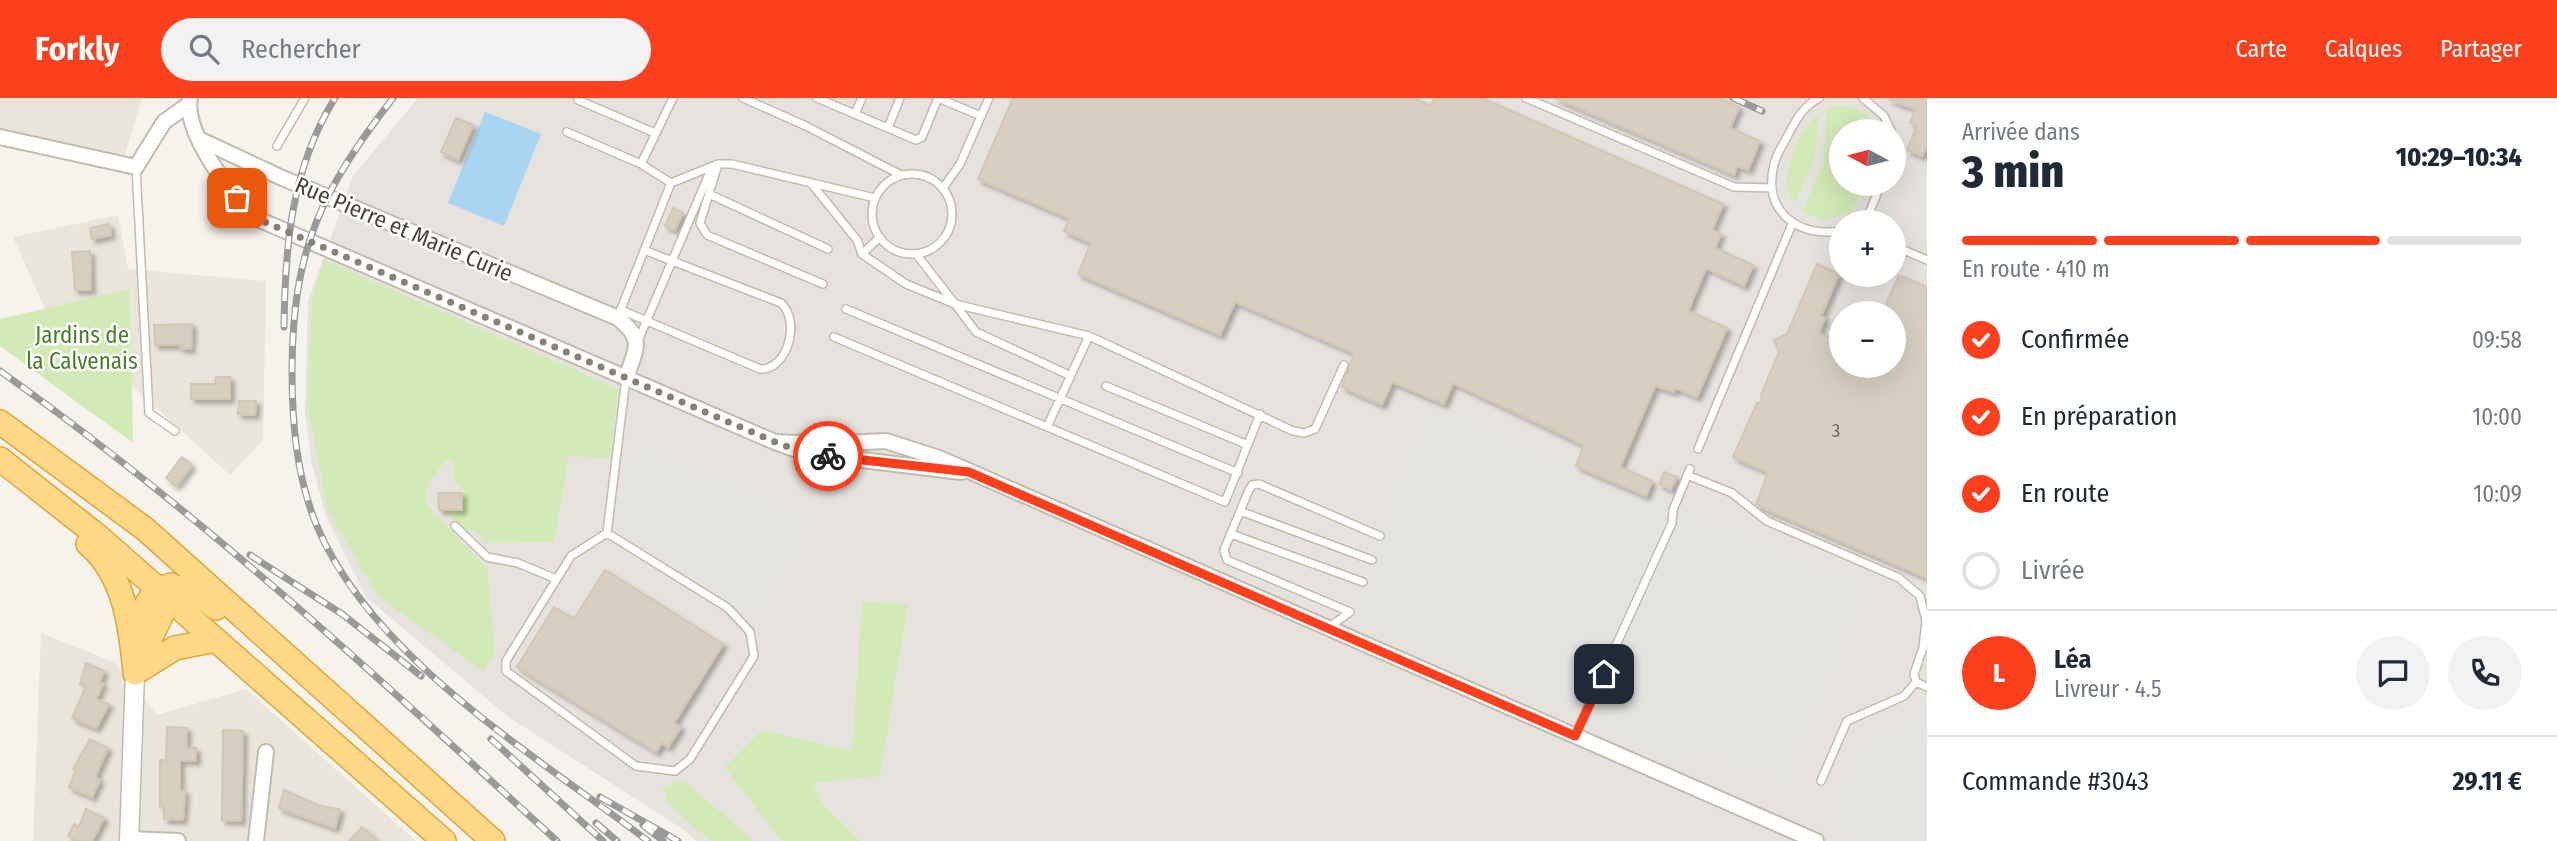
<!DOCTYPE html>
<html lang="fr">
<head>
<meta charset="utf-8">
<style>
	:root { --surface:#fff; --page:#f2f2f3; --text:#1f2937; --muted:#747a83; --line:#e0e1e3; --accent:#fc3f1d }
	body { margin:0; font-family:"Fira Sans Condensed",sans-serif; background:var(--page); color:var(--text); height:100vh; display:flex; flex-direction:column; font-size:26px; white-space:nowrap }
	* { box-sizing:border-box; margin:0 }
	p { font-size:23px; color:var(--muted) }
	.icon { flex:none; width:38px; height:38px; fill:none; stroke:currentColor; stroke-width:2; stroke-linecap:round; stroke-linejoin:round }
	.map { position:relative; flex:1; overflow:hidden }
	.side { display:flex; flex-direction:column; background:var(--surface); width:630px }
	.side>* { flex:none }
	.needle { width:46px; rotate:277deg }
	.tools { position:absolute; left:1829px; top:21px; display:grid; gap:14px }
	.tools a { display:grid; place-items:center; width:77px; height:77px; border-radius:50%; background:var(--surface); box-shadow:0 7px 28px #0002; font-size:35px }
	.pin { position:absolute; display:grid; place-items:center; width:60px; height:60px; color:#fff; margin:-30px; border-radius:14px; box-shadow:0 4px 10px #0006 }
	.courier { position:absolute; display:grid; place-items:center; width:70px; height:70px; margin:-35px; border:5px solid #fc3f1d; border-radius:50%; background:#fff; color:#222; box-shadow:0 2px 9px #0007 }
	.head em { font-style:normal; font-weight:800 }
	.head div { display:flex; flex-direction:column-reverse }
	.head { display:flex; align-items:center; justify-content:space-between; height:119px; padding:0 35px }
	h1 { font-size:46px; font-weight:800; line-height:52px }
	.bar { display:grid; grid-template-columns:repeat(4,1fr); gap:10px 7px; align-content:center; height:84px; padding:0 35px }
	.bar i { height:9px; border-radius:5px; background:var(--line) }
	.bar .on { background:var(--accent) }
	.bar p { grid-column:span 4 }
	.line { display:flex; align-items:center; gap:18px; padding:0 35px; border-top:2px solid var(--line) }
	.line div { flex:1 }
	.round { display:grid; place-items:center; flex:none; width:74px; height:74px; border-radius:37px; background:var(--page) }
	ol { padding:0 35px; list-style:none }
	li { display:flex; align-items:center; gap:21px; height:77px }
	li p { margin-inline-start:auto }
	li .icon { padding:7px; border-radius:50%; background:var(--accent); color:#fff; stroke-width:4 }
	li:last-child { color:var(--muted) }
	li i { width:38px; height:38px; border:4px solid var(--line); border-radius:50% }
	header { display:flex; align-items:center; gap:42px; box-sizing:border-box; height:98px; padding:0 35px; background:var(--accent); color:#fff }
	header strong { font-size:33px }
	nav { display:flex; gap:38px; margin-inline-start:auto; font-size:24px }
	.search { width:490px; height:63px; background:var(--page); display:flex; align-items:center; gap:18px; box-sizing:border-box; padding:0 24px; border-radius:38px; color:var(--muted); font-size:26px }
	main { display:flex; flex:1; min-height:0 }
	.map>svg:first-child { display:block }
</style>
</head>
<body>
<header>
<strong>Forkly</strong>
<div class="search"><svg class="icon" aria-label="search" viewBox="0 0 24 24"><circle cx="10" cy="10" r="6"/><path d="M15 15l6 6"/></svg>Rechercher</div>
<nav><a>Carte</a><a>Calques</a><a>Partager</a></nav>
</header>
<main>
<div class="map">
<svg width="1927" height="743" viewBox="0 0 1927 743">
	<defs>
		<filter id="shadow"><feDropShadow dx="4" dy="4" stdDeviation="2" flood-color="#0004"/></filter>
	</defs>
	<rect width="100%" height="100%" fill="#f6f3ec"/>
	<path fill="#eae5da" d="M0 0H142L125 57 0 30Z
		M118 117 128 171 266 183 263 342 230 377 132 288 130 192 45 211 13 139Z
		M41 535 114 564 157 617 246 591 416 743H33Z"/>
	<path fill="#e6e2dd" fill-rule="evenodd" d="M418 0H1927V743H696L684 732 507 618 366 499 326 418 312 367 305 315 308 203 353 78ZM1841 33H1894V86H1841ZM1841 124H1894V177H1841ZM1841 215H1894V268H1841Z"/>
	<path fill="#d2eab5" d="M1834 8C1856 7 1868 15 1878 33H1841V86H1866L1850 115 1824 122 1802 114 1824 64 1826 10Z
		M1819 16 1814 63 1794 106C1791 99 1787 93 1787 85 1786 65 1802 27 1819 16Z
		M324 162 618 291 610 360 569 358 554 444 481 445 484 440 472 431 468 434 442 412 464 398V391L453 382 454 362H447C434 375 422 389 428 408L487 471 495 554 483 573 379 499 328 413 308 311 312 200Z
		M130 191 133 345 0 248V221Z
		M862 504 908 506 880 678 812 685 823 707 861 743H781L725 669 762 632 852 653Z
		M684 682V683L754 743H710L669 706 662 689Z"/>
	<path fill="#e5e3e0" d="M1426 304 1872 488 1785 690H1779L1769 672 1752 676 1732 668 1724 656 1703 658 1687 667 1342 517Z
		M632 341 818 422 753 523 614 425Z
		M1927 606V743H1859L1824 728 1864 633 1872 628 1892 630 1910 625Z"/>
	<path fill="#a9d4f2" d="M485 14 541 36 504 128 448 105Z"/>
	<path fill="#d8cfc1" stroke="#d3c7b4" stroke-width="2" filter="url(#shadow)" d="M1013 0H1413L1431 8 1434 0H1482L1723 106 1712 132 1721 136 1715 150 1753 167 1744 188 1706 170 1688 213 1727 230 1697 299 1675 290 1674 294 1655 288 1620 369 1652 383 1646 398 1576 368 1584 347 1453 285 1444 306 1392 284 1382 307 1342 289 1354 255 1235 204 1220 237 1078 176 1091 145 1064 133 1069 120 978 81Z
		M1555 0H1719L1739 9 1730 30 1760 43 1748 72 1737 68 1734 77Z
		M1927 0V48L1922 58 1907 52 1917 28 1910 25 1915 11 1888 1Z
		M456 20 473 27 458 62 441 54Z
		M673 110 683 115 675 132 665 128Z
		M109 126 111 137 92 141 90 130Z
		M90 153 91 192H75L72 154Z
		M1817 166 1839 176 1821 218 1825 220 1819 235 1841 245V268H1894V215H1882L1899 177 1927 189V480L1756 407 1768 374 1733 359 1757 305 1762 304 1761 297 1779 254 1774 242 1787 236Z
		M192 226 191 251 180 250V247H155L154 227Z
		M216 279H230V301H191V286H215Z
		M239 303H256L255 317 238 316Z
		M182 359 192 367 176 388 166 380Z
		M1664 374 1677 379 1671 392 1659 386Z
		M438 395H462V412H439Z
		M605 472 723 546 674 625 681 629 668 649 662 645 656 654 517 569 554 509 574 521Z
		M86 565 104 573 99 585 103 586 96 601 109 606 96 630 72 620 86 588 80 586Z
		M167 629 187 630 186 650H196V663L180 662V692L185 693 183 722 164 721V708H160V662H166Z
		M223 632 243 633 241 723 222 722Z
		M90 641 108 650 95 679 100 682 92 699 69 689 76 672 73 671Z
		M284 692 320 708 340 711 335 730 279 710Z
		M86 711 104 720 92 743H78L68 738 74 726 79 729Z
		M362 729 378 743H349Z"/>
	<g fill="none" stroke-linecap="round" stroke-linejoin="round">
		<g stroke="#c2bbae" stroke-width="10">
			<path id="service" d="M743 0 806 28 901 77
				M817 0 916 42 922 39 938 0
				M938 0 981 18
				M1526 0 1734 89 1772 90
				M1819 0C1803 8 1796 22 1788 37 1783 47 1776 56 1774 67 1762 113 1798 140 1841 133
				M1863 0 1884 18 1891 33
				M578 2 655 35
				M855 16 862 0
				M888 30 900 0
				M567 34 641 66 671 85
				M277 48 305 0
				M641 66 673 0
				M718 66 700 125 707 137 823 186
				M136 69 149 315 175 333
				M872 116a40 40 0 1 1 80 0a40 40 0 1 1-80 0Z
				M811 85 857 142 862 156 906 186 955 206 976 234 1069 277
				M943 90 960 66 989 0
				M709 96 828 151
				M1859 124 1870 113 1881 86
				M1894 148 1927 162
				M862 156 879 140
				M917 157 955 206 1089 238 1293 333 1304 335 1315 331 1344 267
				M846 211 1238 375
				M621 212 760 271C788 272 801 223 781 205L644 152
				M619 216 671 85 718 66H732L875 100
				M834 239 1225 404 1260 316
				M638 243 712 69
				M1106 288 1248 347
				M1047 329 1089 238
				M1698 351 1792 126
				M1687 377 1732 395 1767 423 1899 480 1920 498 1926 523 1923 550 1914 576 1916 584 1927 589
				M1240 413 1372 462
				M455 428 487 459 518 465 556 481
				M607 435 728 510 750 534 754 558 690 661 675 673 636 668 506 573V563L571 458Z
				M607 435 626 280
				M1231 436 1363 484
				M1350 514 1227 462 1224 452 1248 394 1252 387 1259 386 1380 438
				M1328 530 1350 514
				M1575 637 1672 425 1673 412 1690 371
				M1821 683 1847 623 1904 598 1916 584"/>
		</g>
		<g stroke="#c2bbae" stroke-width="18">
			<path id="minor" d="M190 0C183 35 234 102 260 122L775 344 805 355 961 374
				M0 39 136 69 164 24 189 6
				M201 42 280 79 618 220C645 242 636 250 626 280
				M775 344 823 346 886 343 939 360 1816 743
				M129 741 178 743
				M256 743 266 654"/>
		</g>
		<g stroke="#c2bbae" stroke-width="21">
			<path id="tertiary" d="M129 743 135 575"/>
		</g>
		<g stroke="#e0a43c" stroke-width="26">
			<path id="trunk" d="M0 324 145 431 493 743
				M0 361 99 439 444 743
				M88 446C125 477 131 530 135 575
				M133 548 140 516 157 490C179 484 199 496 216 510
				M139 565 169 501 171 487
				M135 575 175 550 216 542"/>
		</g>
		<use href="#service" stroke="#fff" stroke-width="7"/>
		<use href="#minor" stroke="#fff" stroke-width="14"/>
		<use href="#tertiary" stroke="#fff" stroke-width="18"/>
		<use href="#trunk" stroke="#ffd985" stroke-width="23"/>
		<g stroke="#9a9a9a" stroke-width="7">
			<path id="rail" d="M393 0C321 93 293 151 292 270 292 324 296 376 316 426 372 561 537 658 648 743
				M1733 0 1762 13
				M284 229C285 148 291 71 335 0
				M0 273C199 414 378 579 557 743
				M250 457 342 516 421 578
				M491 641 603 743
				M600 699 678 743
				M596 725 617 743
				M643 727 663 743"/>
		</g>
		<use href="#rail" stroke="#fff" stroke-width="4.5" stroke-dasharray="13" stroke-linecap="butt"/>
	</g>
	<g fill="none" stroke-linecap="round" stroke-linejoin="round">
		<path stroke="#878178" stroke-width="7" stroke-dasharray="0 12.6" d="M237 100 260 122 775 344 805 355 828 358"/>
		<path stroke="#fc3f1d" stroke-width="9" d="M828 358 969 374 1575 638 1604 576"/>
	</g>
	<g text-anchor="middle" stroke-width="5" stroke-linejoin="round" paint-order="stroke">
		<g font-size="19" fill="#6e675b">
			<text x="1836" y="339">3</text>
		</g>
		<g font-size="23" fill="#4b4439" stroke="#fff">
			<text transform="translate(404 131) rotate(23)" y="8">Rue Pierre et Marie Curie</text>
		</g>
		<g font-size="23" fill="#4a7f2a" stroke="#fff">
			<text x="82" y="245">Jardins de<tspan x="82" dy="26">la Calvenais</tspan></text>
		</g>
	</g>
</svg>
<div class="tools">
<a><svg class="needle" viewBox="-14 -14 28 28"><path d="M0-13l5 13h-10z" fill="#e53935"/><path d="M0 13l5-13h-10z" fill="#747a83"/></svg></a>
<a>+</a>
<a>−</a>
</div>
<div class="pin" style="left:237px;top:100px;background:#ea580c"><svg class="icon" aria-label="bag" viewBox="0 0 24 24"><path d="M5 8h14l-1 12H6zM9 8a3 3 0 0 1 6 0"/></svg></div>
<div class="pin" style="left:1604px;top:576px;background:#1f2937"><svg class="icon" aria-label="home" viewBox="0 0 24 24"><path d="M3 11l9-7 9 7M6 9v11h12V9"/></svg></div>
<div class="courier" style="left:828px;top:358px"><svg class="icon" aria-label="bike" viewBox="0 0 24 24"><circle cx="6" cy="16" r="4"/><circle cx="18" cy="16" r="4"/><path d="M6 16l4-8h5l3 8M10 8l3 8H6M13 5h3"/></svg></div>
</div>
<section class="side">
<div class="head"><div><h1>3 min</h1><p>Arrivée dans</p></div><em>10:29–10:34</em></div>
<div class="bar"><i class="on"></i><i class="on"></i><i class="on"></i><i></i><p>En route · 410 m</p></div>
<ol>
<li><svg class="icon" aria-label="check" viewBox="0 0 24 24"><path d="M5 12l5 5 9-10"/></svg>Confirmée<p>09:58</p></li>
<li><svg class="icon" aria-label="check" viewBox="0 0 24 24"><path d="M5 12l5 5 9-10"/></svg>En préparation<p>10:00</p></li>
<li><svg class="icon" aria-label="check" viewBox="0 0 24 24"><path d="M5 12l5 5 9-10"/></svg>En route<p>10:09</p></li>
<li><i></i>Livrée</li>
</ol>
<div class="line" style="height:126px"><b class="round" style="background:var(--accent);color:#fff">L</b><div><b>Léa</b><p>Livreur · 4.5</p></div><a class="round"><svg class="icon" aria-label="chat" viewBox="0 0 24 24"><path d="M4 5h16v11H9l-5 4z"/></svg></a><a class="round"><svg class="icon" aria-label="phone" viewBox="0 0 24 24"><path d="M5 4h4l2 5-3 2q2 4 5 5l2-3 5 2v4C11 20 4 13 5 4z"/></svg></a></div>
<div class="line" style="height:91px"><div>Commande #3043</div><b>29.11 €</b></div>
</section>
</main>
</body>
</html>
